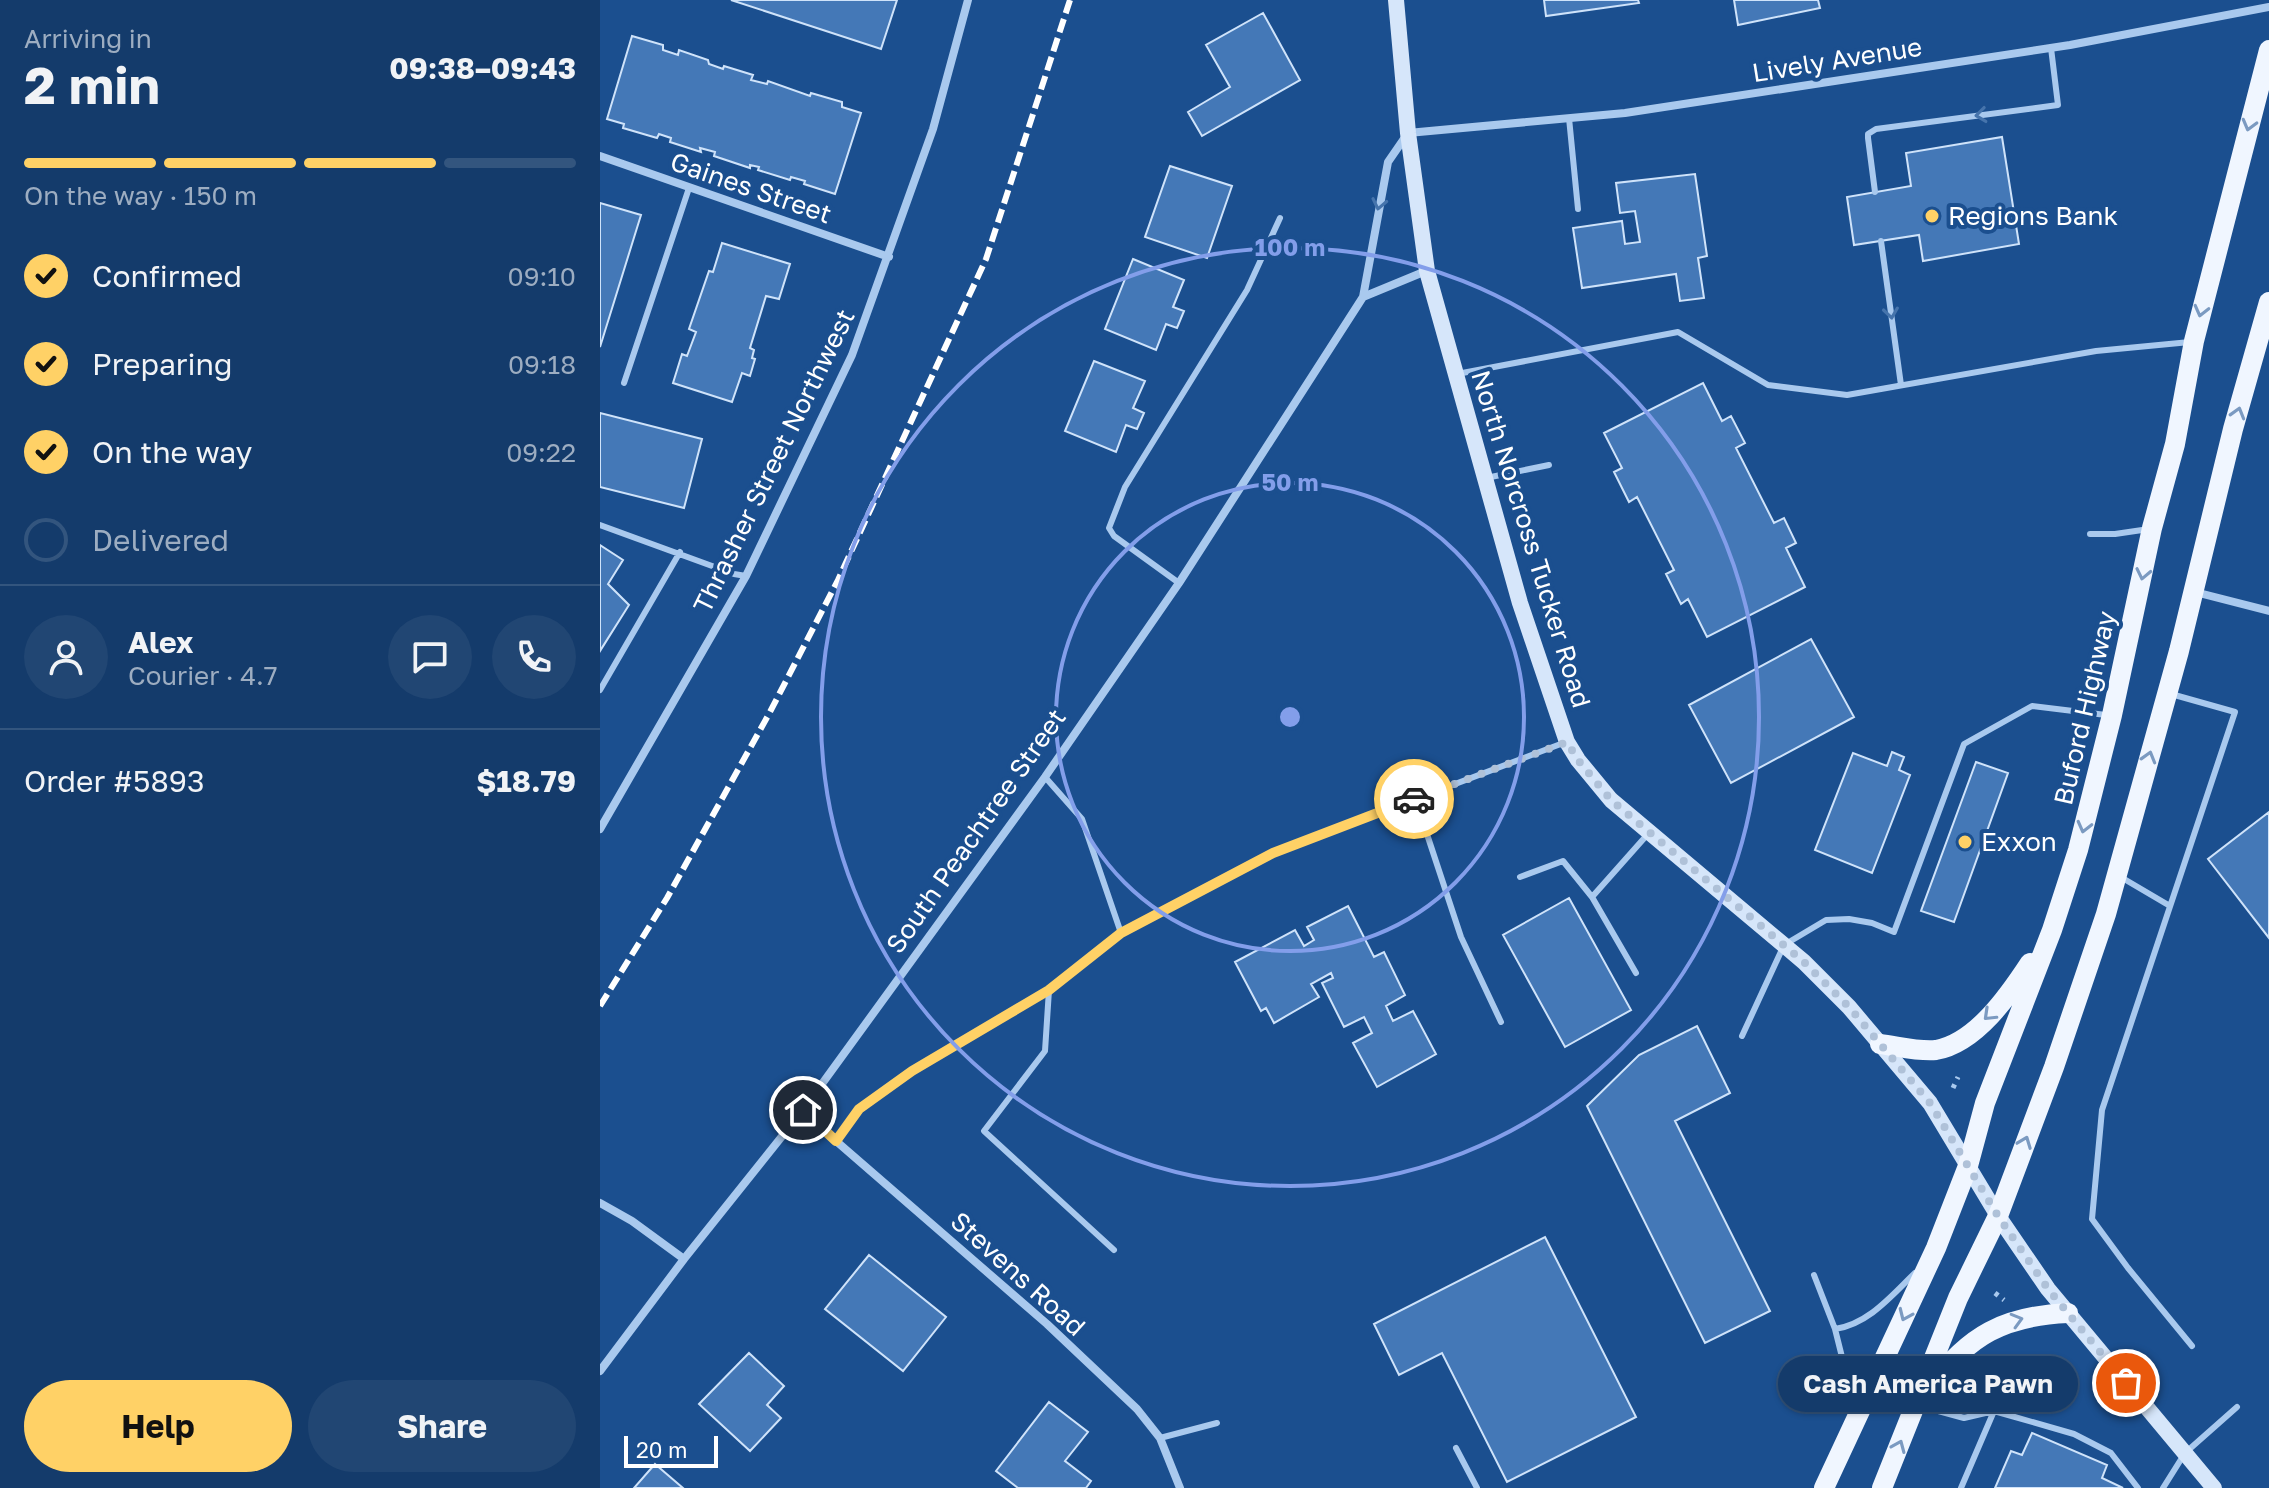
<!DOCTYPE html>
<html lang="en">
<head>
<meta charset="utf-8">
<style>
	:root { --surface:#143b6b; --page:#214673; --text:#f1f3f6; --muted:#9dadc1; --line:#33557e; --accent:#ffd166 }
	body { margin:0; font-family:"Golos Text",sans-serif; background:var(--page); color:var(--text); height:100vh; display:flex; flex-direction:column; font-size:30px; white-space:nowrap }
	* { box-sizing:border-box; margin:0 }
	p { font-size:26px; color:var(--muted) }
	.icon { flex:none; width:44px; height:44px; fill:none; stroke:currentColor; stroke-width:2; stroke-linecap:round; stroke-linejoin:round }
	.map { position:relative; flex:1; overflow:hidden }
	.panel { display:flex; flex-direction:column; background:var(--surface); width:600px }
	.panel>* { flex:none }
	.scale { position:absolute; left:24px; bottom:20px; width:94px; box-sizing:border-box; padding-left:8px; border:4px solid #fff; border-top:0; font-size:22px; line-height:28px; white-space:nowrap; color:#fff; -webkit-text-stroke:6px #1b4f8f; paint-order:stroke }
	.pin { position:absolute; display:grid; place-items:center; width:68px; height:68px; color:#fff; margin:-34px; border:4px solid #fff; border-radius:50%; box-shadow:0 2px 8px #0007 }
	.courier { position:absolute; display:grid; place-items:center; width:80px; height:80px; margin:-40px; border:6px solid #ffd166; border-radius:50%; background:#fff; color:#222; box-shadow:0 2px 10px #0007 }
	.bubble { position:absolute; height:56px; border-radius:28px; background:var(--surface); box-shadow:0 2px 6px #0004,0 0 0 2px var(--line); font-size:26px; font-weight:700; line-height:56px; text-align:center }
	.summary em { font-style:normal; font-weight:700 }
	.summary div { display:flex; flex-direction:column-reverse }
	.summary { display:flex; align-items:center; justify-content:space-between; height:136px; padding:0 24px }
	h1 { font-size:52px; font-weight:700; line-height:60px }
	.bar { display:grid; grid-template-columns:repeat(4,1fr); gap:12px 8px; align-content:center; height:96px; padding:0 24px }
	.bar i { height:10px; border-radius:6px; background:var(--line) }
	.bar .current { background:var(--accent) }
	.bar p { grid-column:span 4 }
	.line { display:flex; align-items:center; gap:20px; padding:0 24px; border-top:2px solid var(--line) }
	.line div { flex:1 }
	.round { display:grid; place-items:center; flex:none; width:84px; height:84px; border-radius:42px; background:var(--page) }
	ol { padding:0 24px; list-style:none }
	li { display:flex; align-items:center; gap:24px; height:88px }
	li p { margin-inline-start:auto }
	li .icon { padding:8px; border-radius:50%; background:var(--accent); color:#111; stroke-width:4 }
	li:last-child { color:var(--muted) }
	li i { width:44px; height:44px; border:4px solid var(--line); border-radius:50% }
	.cta { display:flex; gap:16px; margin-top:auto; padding:16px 24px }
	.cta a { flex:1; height:92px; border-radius:48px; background:var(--accent); color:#111; font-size:32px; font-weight:700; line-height:92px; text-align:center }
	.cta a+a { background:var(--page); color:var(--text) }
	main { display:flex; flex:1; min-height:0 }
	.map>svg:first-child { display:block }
</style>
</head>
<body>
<main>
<section class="panel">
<div class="summary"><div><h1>2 min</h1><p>Arriving in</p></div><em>09:38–09:43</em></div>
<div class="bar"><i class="current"></i><i class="current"></i><i class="current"></i><i></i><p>On the way · 150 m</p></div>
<ol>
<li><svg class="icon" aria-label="check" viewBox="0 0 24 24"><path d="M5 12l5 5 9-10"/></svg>Confirmed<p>09:10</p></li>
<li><svg class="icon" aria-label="check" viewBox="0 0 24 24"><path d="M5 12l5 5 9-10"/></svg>Preparing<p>09:18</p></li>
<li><svg class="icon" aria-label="check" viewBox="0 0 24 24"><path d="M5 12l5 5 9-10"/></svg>On the way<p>09:22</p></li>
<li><i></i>Delivered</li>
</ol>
<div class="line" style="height:144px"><a class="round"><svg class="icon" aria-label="person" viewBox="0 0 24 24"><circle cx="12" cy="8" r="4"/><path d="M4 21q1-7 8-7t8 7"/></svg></a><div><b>Alex</b><p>Courier · 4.7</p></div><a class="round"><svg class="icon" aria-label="chat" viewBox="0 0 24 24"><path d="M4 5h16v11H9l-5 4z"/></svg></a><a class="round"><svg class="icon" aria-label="phone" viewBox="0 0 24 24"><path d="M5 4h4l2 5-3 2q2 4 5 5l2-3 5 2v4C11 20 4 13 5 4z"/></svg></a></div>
<div class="line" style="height:104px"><div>Order #5893</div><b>$18.79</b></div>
<div class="cta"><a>Help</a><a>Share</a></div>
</section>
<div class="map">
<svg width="1669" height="1488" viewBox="0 0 1669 1488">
	<rect width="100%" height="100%" fill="#1b4f8f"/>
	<path fill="#4478b7" stroke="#cfe3fa" stroke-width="2" d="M131 0H297L281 49Z
		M944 0H1038L1039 3 946 16Z
		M1134 0H1218L1220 8 1138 25Z
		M663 13 700 80 602 136 588 112 630 87 606 45Z
		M32 36 63 45V50L78 55 79 50 108 60 109 64 123 69 124 66 153 75 151 80 167 84 168 81 210 96 211 93 242 102V107L261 113 235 194 204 184 205 181 191 177 190 180 158 170 159 167 150 165V168L114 156 115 152 100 148 101 152 70 142 71 138 59 134 57 138 23 128 24 124 7 119Z
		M1402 137 1419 244 1323 261 1319 235 1254 245 1247 197 1311 186 1306 153Z
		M570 166 632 186 607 258 545 237Z
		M1095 174 1107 256 1098 258 1104 298 1080 301 1076 274 982 288 973 228 1022 221 1025 244 1040 242 1035 211 1020 213 1016 183Z
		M0 203 41 215 0 347Z
		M122 243 190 264 179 299 166 296 150 348 154 350 152 358 155 359 150 376 142 373 132 402 73 383 82 354 87 356 96 332 89 329 109 271 113 272Z
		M533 259 584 280 573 307 584 311 577 328 566 324 556 350 505 329Z
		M494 361 545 381 533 408 544 413 537 429 526 425 516 452 465 431Z
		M1103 383 1122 421 1131 416 1145 443 1136 448 1174 523 1184 518 1196 543 1186 548 1205 587 1107 637 1088 599 1081 604 1066 574 1074 570 1037 497 1029 502 1014 472 1022 468 1004 433Z
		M0 413 102 439 84 508 0 487Z
		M0 545 23 560 8 584 29 605 0 651Z
		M1211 639 1254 717 1131 783 1089 705Z
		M1292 752 1304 757 1299 770 1310 775 1272 873 1215 850 1253 753 1287 766Z
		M1376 762 1408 773 1354 922 1321 911Z
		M1669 812V938L1608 859Z
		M969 898 1031 1010 965 1047 903 935Z
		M748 906 774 957 784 952 805 995 786 1006 793 1021 813 1011 836 1054 777 1087 753 1043 772 1033 764 1017 744 1027 722 983 733 978 731 973 711 984 719 997 674 1023 666 1008 661 1011 635 962 695 930 704 946 714 940 707 927Z
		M1097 1026 1130 1093 1075 1121 1170 1311 1105 1343 987 1106 1039 1055Z
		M945 1237 1036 1417 907 1482 842 1353 799 1375 774 1324Z
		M269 1255 346 1317 303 1371 225 1309Z
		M149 1353 184 1386 167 1405 181 1418 150 1451 99 1404Z
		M449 1402 488 1432 465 1461 491 1481 486 1488H418L396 1471Z
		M1432 1433 1507 1465 1502 1478 1523 1488H1395L1411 1451 1422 1455Z
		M55 1464 83 1488H34Z"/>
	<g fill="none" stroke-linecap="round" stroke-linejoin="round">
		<path stroke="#a9c9ee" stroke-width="5" stroke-dasharray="4 6" stroke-linecap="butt" d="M1353 1088 1358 1077
			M1395 1293 1404 1300"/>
		<path stroke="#a9c9ee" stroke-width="6" d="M969 118 978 209
			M1275 192 1268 138V134L1276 129 1458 105 1451 48
			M1281 241 1301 385
			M857 374 1078 332 1168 385 1247 395 1496 351 1590 342
			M24 383 89 188
			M886 478 949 465
			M0 525 134 574 146 576
			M1490 534H1515L1549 529
			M579 583 514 536 509 528 525 487 647 290 680 218
			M0 690 80 552
			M1571 694 1635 712 1502 1110 1492 1219 1528 1268 1592 1346
			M445 777 482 819 521 933
			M815 798 861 937 901 1022
			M1519 876 1570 906
			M920 877 963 861 992 897 1047 835
			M992 897 1036 973
			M449 990 445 1051 384 1131 514 1250
			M1142 1036 1184 945 1226 920 1249 919 1272 923 1294 932 1364 744 1432 706 1506 715
			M236 1141 259 1109 312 1071 449 990 521 933 673 853 966 742
			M1214 1275 1235 1329 1255 1409
			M1235 1329C1269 1324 1292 1295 1315 1273
			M1320 1406 1364 1418 1394 1411 1474 1434 1511 1453 1538 1488
			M560 1438 617 1423
			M856 1448 877 1488
			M1361 1488 1394 1411
			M1563 1488 1585 1453 1637 1407"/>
		<path stroke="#a9c9ee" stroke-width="8" d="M0 156 289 257
			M763 297 788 162 808 133 1025 113 1470 45 1669 7
			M1595 592 1669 611
			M0 829 146 576 252 355 333 129 368 0
			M203 1110 236 1141 447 1324 537 1409 560 1438 580 1488
			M0 1203 32 1221 84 1259
			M0 1371 84 1259 203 1110 445 777 579 583 763 297 826 271"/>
		<path stroke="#d6e6fa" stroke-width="16" d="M796 0 808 133 827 271 920 603 967 742 978 760 1011 800 1204 962 1249 1007 1330 1103 1398 1216 1448 1289 1614 1488"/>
		<path stroke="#f0f6ff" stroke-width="20" d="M1280 1044C1297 1046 1319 1052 1336 1050 1376 1043 1409 995 1430 963
			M1331 1386C1369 1335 1404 1316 1468 1313
			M1224 1488 1336 1248 1368 1166 1385 1103 1452 930 1478 850 1512 715 1552 528 1575 444 1594 341 1669 50
			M1282 1488 1358 1298 1398 1216 1454 1067 1506 914 1579 651 1633 429 1669 302"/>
		<path stroke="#fff" stroke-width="6" stroke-dasharray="14 6" stroke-linecap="butt" d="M0 1006 67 898 170 712 238 580 386 259 470 0"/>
	</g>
	<defs><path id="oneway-chevron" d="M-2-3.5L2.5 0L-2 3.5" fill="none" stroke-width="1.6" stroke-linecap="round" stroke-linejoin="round" transform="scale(2)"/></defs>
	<g stroke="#4674ac">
		<use href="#oneway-chevron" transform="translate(1381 115) rotate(173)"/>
		<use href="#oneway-chevron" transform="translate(779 204) rotate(102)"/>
		<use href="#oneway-chevron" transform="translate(1291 313) rotate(82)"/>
	</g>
	<g stroke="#7b9ac1">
		<use href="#oneway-chevron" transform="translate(1649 125) rotate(105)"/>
		<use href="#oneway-chevron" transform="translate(1601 311) rotate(104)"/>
		<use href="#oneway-chevron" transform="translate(1638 413) rotate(-74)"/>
		<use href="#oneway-chevron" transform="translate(1543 574) rotate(102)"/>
		<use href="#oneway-chevron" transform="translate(1549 757) rotate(-74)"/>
		<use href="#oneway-chevron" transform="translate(1484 827) rotate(104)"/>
		<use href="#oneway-chevron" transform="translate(1389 1015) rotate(136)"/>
		<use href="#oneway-chevron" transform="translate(1425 1142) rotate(-69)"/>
		<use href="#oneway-chevron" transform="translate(1305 1315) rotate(114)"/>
		<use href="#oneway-chevron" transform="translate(1417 1320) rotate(-16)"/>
		<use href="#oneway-chevron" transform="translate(1299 1446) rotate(-67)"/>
	</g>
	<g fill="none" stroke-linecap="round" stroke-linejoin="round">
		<path stroke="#afc1d8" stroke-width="8" stroke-dasharray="0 14.4" d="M814 799 967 742 978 760 1011 800 1204 962 1249 1007 1330 1103 1398 1216 1448 1289 1526 1383"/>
		<path stroke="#ffd166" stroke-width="10" d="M203 1110 236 1141 259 1109 312 1071 449 990 521 933 673 853 814 799"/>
	</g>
	<g fill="none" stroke="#839eea" stroke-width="4">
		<circle cx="690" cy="717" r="234"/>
		<circle cx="690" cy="717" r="469"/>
	</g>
	<g fill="#ffd166" stroke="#1b4f8f" stroke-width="3">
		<circle cx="1332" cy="216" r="8"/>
		<circle cx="1365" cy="842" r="8"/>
	</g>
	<g text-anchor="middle" stroke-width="8" stroke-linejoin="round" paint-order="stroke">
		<g font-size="26" fill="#fff" stroke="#1b4f8f">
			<text transform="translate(1237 60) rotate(-9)" y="9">Lively Avenue</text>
			<text transform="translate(151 188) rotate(19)" y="9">Gaines Street</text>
			<text transform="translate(174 461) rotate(-64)" y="9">Thrasher Street Northwest</text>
			<text transform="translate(931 539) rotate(73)" y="9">North Norcross Tucker Road</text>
			<text transform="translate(1485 708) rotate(-77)" y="9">Buford Highway</text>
			<text transform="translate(376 831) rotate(-55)" y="9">South Peachtree Street</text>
			<text transform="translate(418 1274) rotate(42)" y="9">Stevens Road</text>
		</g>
		<g font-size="26" fill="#fff" stroke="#1b4f8f" text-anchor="start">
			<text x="1348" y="225">Regions Bank</text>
			<text x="1381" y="851">Exxon</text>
		</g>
	</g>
	<circle cx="690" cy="717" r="12" fill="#839eea" stroke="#1b4f8f" stroke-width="4"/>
	<g font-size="24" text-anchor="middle" font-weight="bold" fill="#839eea" stroke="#1b4f8f" stroke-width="8" stroke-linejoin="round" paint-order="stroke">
		<text x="690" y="256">100 m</text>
		<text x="690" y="491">50 m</text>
	</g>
</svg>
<div class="scale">20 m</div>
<div class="pin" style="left:1526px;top:1383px;background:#ea580c"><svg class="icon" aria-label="bag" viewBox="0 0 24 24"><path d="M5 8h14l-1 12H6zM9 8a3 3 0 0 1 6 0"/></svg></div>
<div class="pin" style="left:203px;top:1110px;background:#1f2937"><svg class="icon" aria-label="home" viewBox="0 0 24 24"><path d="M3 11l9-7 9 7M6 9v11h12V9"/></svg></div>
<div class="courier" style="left:814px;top:799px"><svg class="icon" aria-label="car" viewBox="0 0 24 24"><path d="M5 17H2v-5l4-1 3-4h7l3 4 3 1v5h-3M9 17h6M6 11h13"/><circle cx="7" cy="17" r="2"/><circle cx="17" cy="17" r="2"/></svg></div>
<div class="bubble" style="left:1178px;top:1356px;width:300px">Cash America Pawn</div>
</div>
</main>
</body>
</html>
